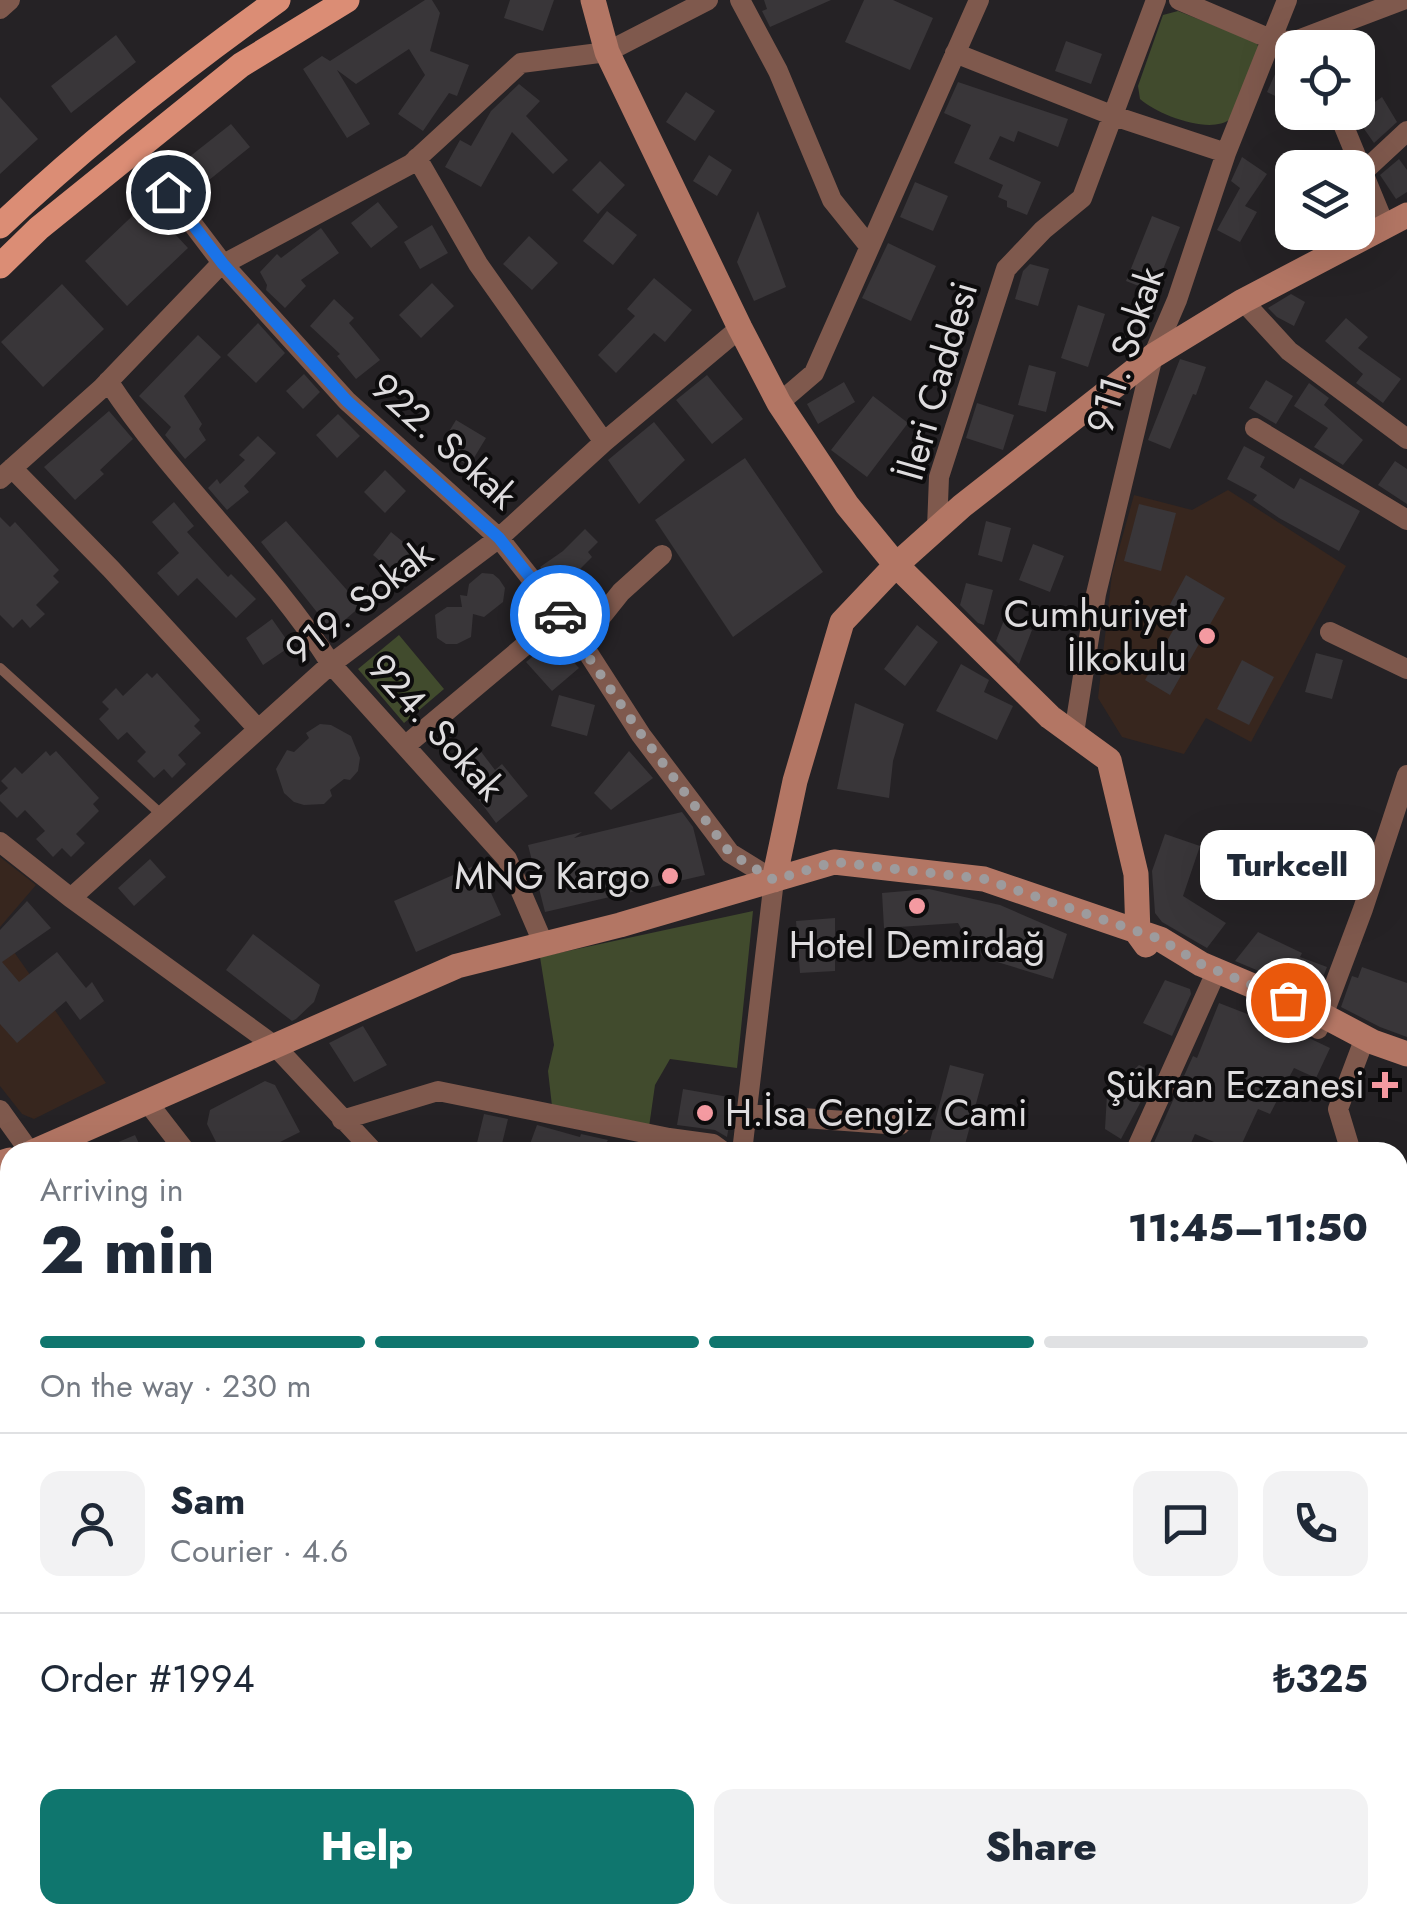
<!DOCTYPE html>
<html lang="en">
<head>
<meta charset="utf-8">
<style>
	:root { --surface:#fff; --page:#f2f2f3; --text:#1f2937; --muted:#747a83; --line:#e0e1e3; --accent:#0f766e }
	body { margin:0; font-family:Jost,sans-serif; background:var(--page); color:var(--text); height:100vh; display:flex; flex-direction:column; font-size:38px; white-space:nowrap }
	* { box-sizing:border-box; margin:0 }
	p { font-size:32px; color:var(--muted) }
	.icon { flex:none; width:55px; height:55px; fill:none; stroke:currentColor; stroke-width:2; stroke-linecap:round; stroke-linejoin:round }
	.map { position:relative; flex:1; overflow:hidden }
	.drawer { position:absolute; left:0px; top:1142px; width:1408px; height:782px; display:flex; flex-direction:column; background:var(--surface); border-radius:30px 30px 0 0; box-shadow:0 10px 40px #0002 }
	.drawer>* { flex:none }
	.buttons { position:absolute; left:1275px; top:30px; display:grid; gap:20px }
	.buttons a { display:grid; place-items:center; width:100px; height:100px; border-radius:20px; background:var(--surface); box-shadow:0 10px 40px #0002; font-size:50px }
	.pin { position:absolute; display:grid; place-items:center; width:85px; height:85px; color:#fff; margin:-42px; border:5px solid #fff; border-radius:50%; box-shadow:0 2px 10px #0007 }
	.courier { position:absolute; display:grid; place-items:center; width:100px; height:100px; margin:-50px; border:8px solid #1a73e8; border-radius:50%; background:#fff; color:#222; box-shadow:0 2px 12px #0007 }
	.bubble { position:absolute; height:70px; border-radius:20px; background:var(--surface); box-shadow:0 10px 40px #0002; font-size:32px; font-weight:800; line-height:70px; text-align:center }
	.head em { font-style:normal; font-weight:800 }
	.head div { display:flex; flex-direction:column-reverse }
	.head { display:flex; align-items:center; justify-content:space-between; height:170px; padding:0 40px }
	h1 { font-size:65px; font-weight:800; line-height:75px }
	.bar { display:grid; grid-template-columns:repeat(4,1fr); gap:15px 10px; align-content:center; height:120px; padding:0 40px }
	.bar i { height:12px; border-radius:8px; background:var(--line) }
	.bar .active { background:var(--accent) }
	.bar p { grid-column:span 4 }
	.line { display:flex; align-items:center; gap:25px; padding:0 40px; border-top:2px solid var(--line) }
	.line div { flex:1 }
	.round { display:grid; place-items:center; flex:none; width:105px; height:105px; border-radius:20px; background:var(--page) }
	.cta { display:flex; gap:20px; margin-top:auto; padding:20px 40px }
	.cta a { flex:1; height:115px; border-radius:20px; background:var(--accent); color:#fff; font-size:40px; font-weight:800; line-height:115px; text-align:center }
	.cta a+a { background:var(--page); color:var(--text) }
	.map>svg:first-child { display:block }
</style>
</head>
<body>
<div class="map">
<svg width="1407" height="1923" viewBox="0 0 1407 1923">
	<rect width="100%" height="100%" fill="#252225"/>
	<path fill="#37261e" d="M1228 490 1346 566 1251 742 1206 718 1184 754 1122 737 1098 698 1112 574 1134 495 1192 510Z
		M0 857 36 885 0 927Z
		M0 932 106 1083 34 1119 22 1114 0 1086Z"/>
	<path fill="#414b2d" d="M1178 11 1256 42 1260 50 1230 119C1211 135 1158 115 1140 99L1138 86 1163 15Z
		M399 635 444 689 404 723 358 669Z
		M753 911 737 1068 670 1059 655 1085 649 1127 552 1106 548 1071 554 1045 540 957Z"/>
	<path fill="#393639" d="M425 0H432L440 13 430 51 469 65 457 96 449 93 423 131 398 114 425 75 409 49 356 84 337 70 370 124 347 138 303 69 322 56 330 61Z
		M510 0H554L543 31 504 18Z
		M764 0H831L770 27 762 11 767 9Z
		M864 0H893L933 18 910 70 845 42Z
		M116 35 136 62 71 113 51 86Z
		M1066 41 1102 54 1091 84 1055 71Z
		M1276 72 1292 79V104L1267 92Z
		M958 82 1068 119 1058 147 1018 131 1014 142 1000 136 989 159 1041 182 1027 215 1007 207V201L998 197 1003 185 954 163 971 125 944 113Z
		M519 84 540 101 526 116 568 160 553 174 512 132 481 187 445 167 460 140 471 146 491 111Z
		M686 92 715 111 695 141 666 122Z
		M0 97 38 139 0 174Z
		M1382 97 1397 122 1374 143 1355 116Z
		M231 124 250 147 193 193 174 169Z
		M709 155 732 170 717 196 693 181Z
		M1242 157 1267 174 1245 206 1257 212 1240 242 1217 230 1240 188 1231 181Z
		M1399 159 1407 170V192L1396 199 1380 175Z
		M600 161 625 185 598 214 572 190Z
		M915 182 948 196 933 231 900 217Z
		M378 202 398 227 371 248 351 223Z
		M146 203 188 248 127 306 85 261Z
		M607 211 637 235 613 265 583 241Z
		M758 211 786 287 754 301 737 262Z
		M1152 216 1180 227 1154 292 1126 281Z
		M432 225 448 253 420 269 404 242Z
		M321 228 339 253 301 280 306 286 285 308 266 290 267 285 260 272 277 254 281 258Z
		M529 236 558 263 532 290 503 264Z
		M888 243 936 266 911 321 862 298Z
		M1030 264 1049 269 1038 306 1015 299 1023 271Z
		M654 278 692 310 665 342 654 333 616 373 598 355 635 316 627 309Z
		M432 283 454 306 421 338 399 315Z
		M62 284 104 329 43 387 1 342Z
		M1291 294 1305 302 1294 326 1277 317 1268 308Z
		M334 299 354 318 349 323 380 360 356 379 337 356 340 354 310 326Z
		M1078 305 1105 314 1088 367 1061 358Z
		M1346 318 1368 337 1358 348 1401 379 1383 403 1356 383 1363 374 1325 341Z
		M258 323 285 353 256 383 227 355Z
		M198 335 221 357 184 396 202 424 199 429 206 440 185 459 165 435 171 427 139 396Z
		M1180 359 1206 367 1196 395 1193 394 1170 449 1148 440Z
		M1029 365 1056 372 1046 412 1018 405Z
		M304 374 320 392 303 409 286 391Z
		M707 375 743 419 712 444 676 400Z
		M1266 380 1293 396 1276 424 1249 408Z
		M844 382 855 402 818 424 807 404Z
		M1309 383 1329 398 1324 405 1363 440 1343 465 1314 447 1328 428 1294 406Z
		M873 396 908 423 867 477 831 450Z
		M977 403 1014 415 1003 450 966 438Z
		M109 411 133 439 100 470 104 474 75 500 44 467Z
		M338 414 360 436 337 458 316 435Z
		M456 420 486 438 469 466 439 448Z
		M654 422 685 460 639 504 608 460Z
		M258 436 276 453 244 486 249 492 227 510 208 488 217 479 220 484 245 460 239 455Z
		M1244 446 1265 457 1260 467 1294 489 1300 478 1360 511 1339 551 1279 518 1253 500 1257 495 1227 479Z
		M745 458 823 572 733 637 655 520Z
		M1395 461 1407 469V504L1378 485Z
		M385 470 406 491 385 513 364 492Z
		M174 502 194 526 187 532 228 577 231 574 256 599 236 618 197 578 178 596 157 573 179 553 152 522Z
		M1139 504 1176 513 1161 571 1124 561Z
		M0 517 10 527 15 522 59 570 53 576 59 582 36 605 45 614 30 628 22 619 13 628 0 615Z
		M286 521 361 606 332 631 261 542Z
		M986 521 1011 528 1002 562 978 555Z
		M585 529 598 542 588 552 592 557 579 570 583 575 560 593 540 567 563 551Z
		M391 532 419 555 400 578 373 555Z
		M1033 544 1064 556 1050 592 1019 580Z
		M482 573 493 574 499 579 505 588 503 602 484 617 473 614 471 637 457 644H446L437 638 435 615 447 607H462L460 595 467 596 469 584Z
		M1186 575 1225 598 1170 695 1145 680 1180 618 1167 610Z
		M966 583 993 590 984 625 978 623 960 605Z
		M272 619 291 646 263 665 246 638Z
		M1004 620 1032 630 1019 664 996 641Z
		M917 625 938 642 905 686 884 669Z
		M553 640 579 668 552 691 526 662Z
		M1316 653 1343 660 1332 699 1305 692Z
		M1242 660 1274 677 1249 725 1217 709Z
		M961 664 989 680 984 692 1013 706 997 740 936 711Z
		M147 673 152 678 157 673 200 720 194 726 201 733 178 755 186 764 172 778 164 769 154 778 137 761 146 752 127 732 118 740 99 719 109 709 102 702 116 688 123 696Z
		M559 695 595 705 587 736 551 726Z
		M855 703 904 724 893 761 889 798 837 789Z
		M320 724 331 725 351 736 360 758 358 771 350 780 344 779 330 790 332 796 324 804 304 805 294 802 284 793 276 769 287 750 294 752 309 738 306 733Z
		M476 745 495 770 502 764 528 796 496 823 452 763Z
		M46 751 50 756 56 751 99 798 93 804 99 811 76 834 85 843 71 857 62 848 53 857 36 839 45 831 25 810 17 818 0 801V795L8 788 1 781 15 767 22 774Z
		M629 751 653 778 611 810 594 793Z
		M682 812 693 827 705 875 545 912 528 845 582 832 574 838Z
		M1165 834 1200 846 1183 896 1226 923 1207 948 1162 922 1155 913 1152 871Z
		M150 859 166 877 134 906 118 888Z
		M478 864 501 915 416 952 394 901Z
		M929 889 1000 905 1067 934 1053 979 984 958 968 941 958 923 884 928 882 893Z
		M27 901 51 928 2 962 19 982 57 952 86 988 92 982 104 1001 80 1020 66 1001 17 1043 0 1024V930Z
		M835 918V971L800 973 796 921Z
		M1258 932 1302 953 1300 957 1327 967 1316 995 1235 961Z
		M253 934 320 985 314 1002 296 1019 292 1021 226 970Z
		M1362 967 1407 983V1037L1380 1027 1341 1007 1352 976 1358 978Z
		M1165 980 1190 989 1191 994 1172 1036 1143 1023Z
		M1219 1003 1268 1022 1269 1019 1330 1048 1316 1078 1294 1068 1270 1114 1258 1109 1238 1152 1195 1134 1187 1152H1167L1152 1147 1193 1056 1197 1058Z
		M363 1026 387 1065 354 1082 329 1043Z
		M950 1065 984 1074 963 1152H927Z
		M1139 1065 1156 1073 1121 1139 1105 1129 1107 1095Z
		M265 1081 275 1085 300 1132 260 1152H221L207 1124 210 1110Z
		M683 1089 734 1098 727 1137 715 1130 677 1125Z
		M484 1114 508 1119 500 1152 476 1147Z
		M537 1125 580 1137 581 1134 608 1140 601 1152H553L530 1144Z
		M135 1135 143 1152H95Z"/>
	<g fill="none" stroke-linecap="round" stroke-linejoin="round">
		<path stroke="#7f594d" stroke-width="10" d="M0 668 162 815"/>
		<path stroke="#7f594d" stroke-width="20" d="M740 0 778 71 832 200 869 246
			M1179 0 1273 40 1295 41 1403 0
			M0 9 10 0
			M955 53 1114 116 1226 153
			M1338 112 1385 226
			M135 148 223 264 347 401 499 538 581 642 641 735 730 853 774 880 742 1152
			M417 158 478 264 604 442
			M1363 172 1407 131
			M1243 301 1289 351 1407 439
			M108 381C174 482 266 563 331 664L507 859 544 945
			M779 403 814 373 979 0
			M1255 428 1407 520
			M12 468 111 569 258 729
			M0 479 102 388 218 267 411 164 521 63 607 52 708 0
			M937 528 939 477 1006 269 1043 230 1082 198 1156 0
			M1330 632 1407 669
			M581 642 621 592 662 555
			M1074 733 1096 594 1153 356 1177 300 1226 153 1287 0
			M405 746 560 616
			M0 842 71 898 275 1046 374 1152
			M71 898 331 664 499 538 604 442 740 328
			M1318 1029 1363 909 1407 775
			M148 1103 186 1152
			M0 1110 30 1152
			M747 1114 900 1125
			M342 1120 438 1091 669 1138 713 1144 724 1152
			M1135 1152 1217 970
			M1351 1152 1338 1109 1361 1048
			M0 1784 10 1783
			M1398 1912 1407 1914
			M508 1915 554 1923
			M824 1915 838 1923
			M1039 1915 1060 1923
			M978 1923 1001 1915
			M1148 1923V1915"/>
		<path stroke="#b37664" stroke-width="25" d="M593 0 607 52 740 328 779 403 847 505 896 565 1050 717 1109 760 1136 874 1138 934 1146 945
			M774 880 795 781 842 622 896 565 962 506 1153 356 1243 301 1407 215
			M33 1152 457 966 620 925 834 862 984 879 1160 939 1201 964 1324 1016 1373 1042 1407 1054
			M0 1163 10 1160
			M1398 1673 1407 1569
			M1398 1699 1403 1719 1398 1762
			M478 1923 481 1915
			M1365 1923 1367 1915"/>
		<path stroke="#db8d75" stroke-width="25" d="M0 226C87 143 180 70 278 0
			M0 266 39 228 241 65 347 0"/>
	</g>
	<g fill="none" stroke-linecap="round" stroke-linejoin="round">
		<path stroke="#9d9b9d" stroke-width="10" stroke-dasharray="0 18" d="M560 615 641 734 730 853 774 880 834 862 984 879 1160 939 1201 964 1288 1000"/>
		<path stroke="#1a73e8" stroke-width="12" d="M168 192 223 264 347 401 499 538 560 615"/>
	</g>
	<g fill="#f49aa1" stroke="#0d0c0d" stroke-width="4">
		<circle cx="1207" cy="636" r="10"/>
		<circle cx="670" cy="876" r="10"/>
		<circle cx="917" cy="906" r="10"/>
		<path d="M1380 1070h10v10h10v10h-10v10h-10v-10h-10v-10h10z"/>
		<circle cx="705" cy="1113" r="10"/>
	</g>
	<g text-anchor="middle" stroke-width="8" stroke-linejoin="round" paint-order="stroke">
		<g font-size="38" fill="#dedcde" stroke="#0d0c0d">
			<text transform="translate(1125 350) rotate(-72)" y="13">911. Sokak</text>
			<text transform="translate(937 381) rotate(-74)" y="13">İleri Caddesi</text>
			<text transform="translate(444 441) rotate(42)" y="13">922. Sokak</text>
			<text transform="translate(359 602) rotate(-38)" y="13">919. Sokak</text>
			<text transform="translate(436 727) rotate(48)" y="13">924. Sokak</text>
		</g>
		<g font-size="38" fill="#dedcde" stroke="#0d0c0d" text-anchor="end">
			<text x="1187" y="627">Cumhuriyet<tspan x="1187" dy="44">İlkokulu</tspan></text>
			<text x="650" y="889">MNG Kargo</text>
			<text x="917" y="958" text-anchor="middle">Hotel Demirdağ</text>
			<text x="1365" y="1098">Şükran Eczanesi</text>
			<text x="725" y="1126" text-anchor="start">H.İsa Cengiz Cami</text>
		</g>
	</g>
</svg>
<div class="buttons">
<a><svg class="icon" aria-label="locate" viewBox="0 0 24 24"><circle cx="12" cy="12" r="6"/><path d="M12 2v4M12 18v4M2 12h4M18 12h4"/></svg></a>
<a><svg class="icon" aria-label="layers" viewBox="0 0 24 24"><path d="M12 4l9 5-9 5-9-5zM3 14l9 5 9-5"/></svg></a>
</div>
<div class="pin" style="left:1288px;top:1000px;background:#ea580c"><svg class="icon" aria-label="bag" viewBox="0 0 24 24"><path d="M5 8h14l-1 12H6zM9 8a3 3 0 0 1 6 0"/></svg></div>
<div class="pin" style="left:168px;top:192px;background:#1f2937"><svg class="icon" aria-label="home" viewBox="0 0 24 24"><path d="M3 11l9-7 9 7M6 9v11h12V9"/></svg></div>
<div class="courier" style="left:560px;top:615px"><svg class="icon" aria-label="car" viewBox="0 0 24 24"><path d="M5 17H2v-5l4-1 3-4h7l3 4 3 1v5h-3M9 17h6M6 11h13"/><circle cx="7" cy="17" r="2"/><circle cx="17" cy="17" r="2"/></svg></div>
<div class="bubble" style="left:1200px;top:830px;width:175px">Turkcell</div>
<section class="drawer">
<div class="head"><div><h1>2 min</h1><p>Arriving in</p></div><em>11:45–11:50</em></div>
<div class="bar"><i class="active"></i><i class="active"></i><i class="active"></i><i></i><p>On the way · 230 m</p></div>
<div class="line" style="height:180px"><a class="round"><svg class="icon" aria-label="person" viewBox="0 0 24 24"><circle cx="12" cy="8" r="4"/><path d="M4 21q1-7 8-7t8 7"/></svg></a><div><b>Sam</b><p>Courier · 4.6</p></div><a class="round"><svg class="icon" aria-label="chat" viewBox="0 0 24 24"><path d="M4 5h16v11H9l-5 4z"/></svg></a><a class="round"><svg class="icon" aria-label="phone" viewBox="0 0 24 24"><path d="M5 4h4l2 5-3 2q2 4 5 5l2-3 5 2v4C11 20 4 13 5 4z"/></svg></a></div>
<div class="line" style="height:130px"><div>Order #1994</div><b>₺325</b></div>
<div class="cta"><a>Help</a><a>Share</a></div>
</section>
</div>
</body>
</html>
